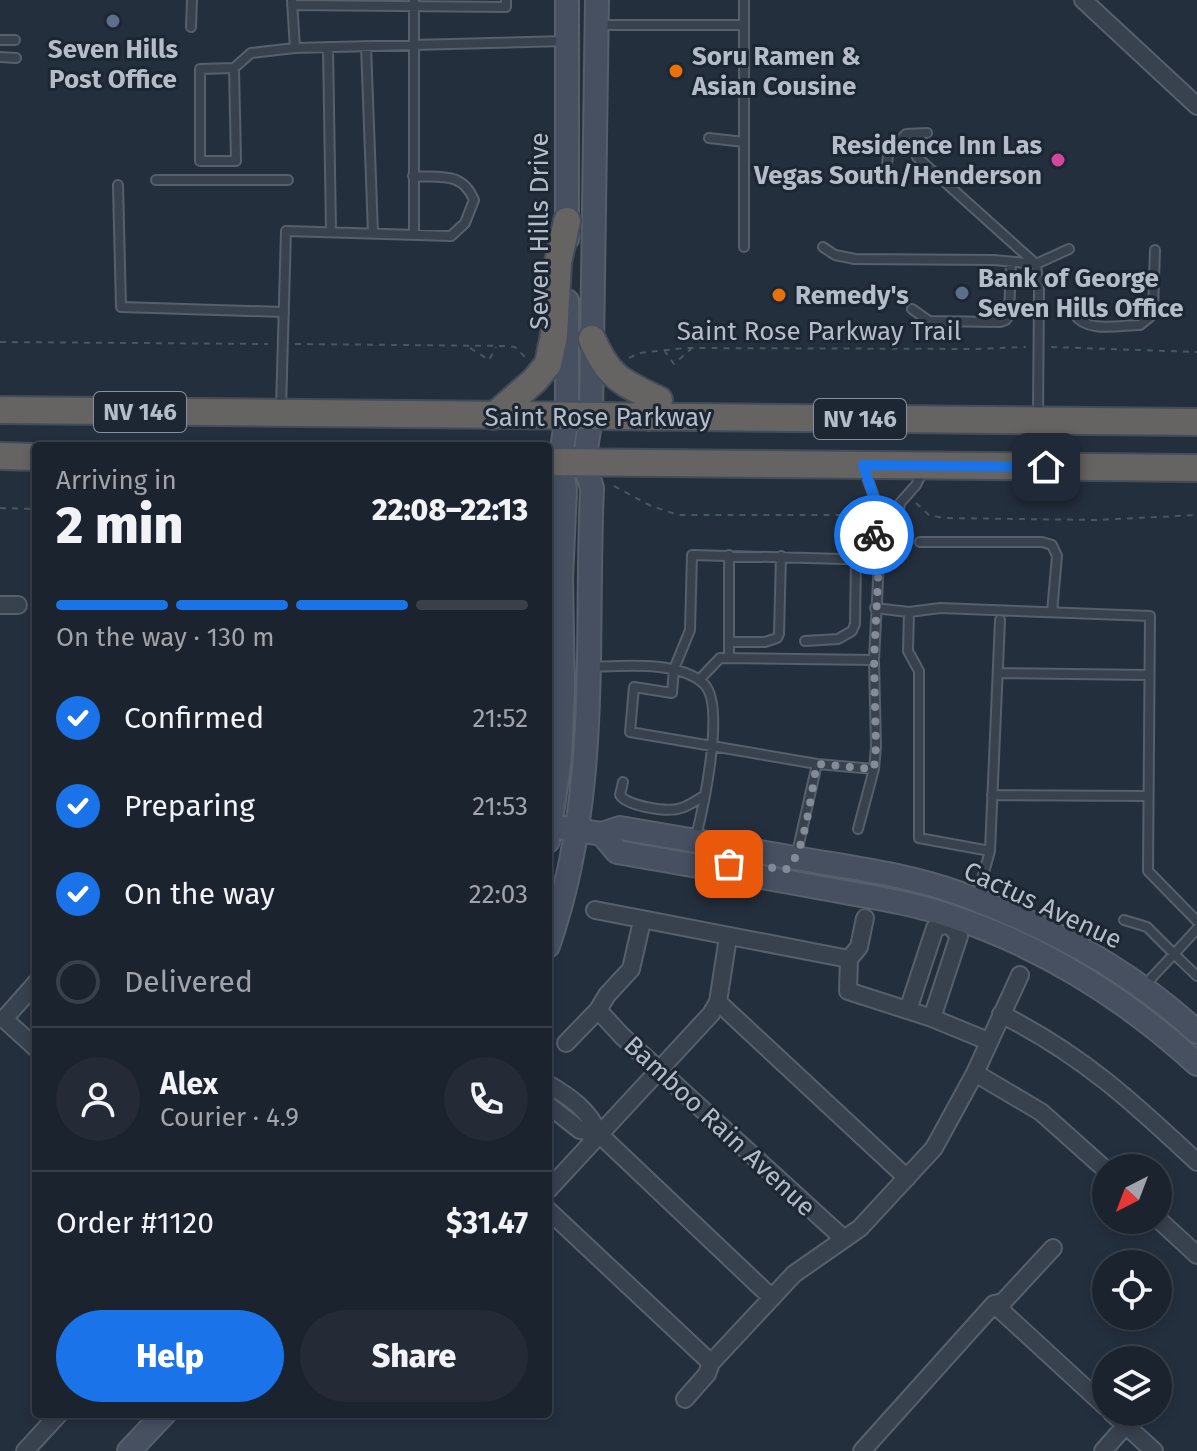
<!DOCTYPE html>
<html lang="en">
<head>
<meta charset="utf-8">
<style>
	:root { --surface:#1b232e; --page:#242b36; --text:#f1f3f6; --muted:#a0a4aa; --line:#39404a; --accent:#1a73e8 }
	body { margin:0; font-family:"Fira Sans",sans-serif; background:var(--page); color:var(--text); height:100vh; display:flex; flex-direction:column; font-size:30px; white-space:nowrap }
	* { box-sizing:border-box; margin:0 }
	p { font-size:26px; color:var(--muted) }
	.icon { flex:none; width:44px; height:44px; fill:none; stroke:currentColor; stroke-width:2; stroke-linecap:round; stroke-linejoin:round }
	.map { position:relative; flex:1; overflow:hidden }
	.side { position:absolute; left:32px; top:442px; width:520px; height:976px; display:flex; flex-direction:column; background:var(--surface); border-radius:8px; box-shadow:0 4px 12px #0003,0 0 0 2px var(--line) }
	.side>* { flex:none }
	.needle { width:52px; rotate:222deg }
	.controls { position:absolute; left:1092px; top:1154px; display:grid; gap:16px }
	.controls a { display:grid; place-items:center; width:80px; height:80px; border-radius:50%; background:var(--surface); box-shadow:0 4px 12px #0003,0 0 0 2px var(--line); font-size:40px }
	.pin { position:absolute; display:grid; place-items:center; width:68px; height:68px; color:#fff; margin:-34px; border-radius:16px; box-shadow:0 4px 12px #0006 }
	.courier { position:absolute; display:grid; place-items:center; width:80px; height:80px; margin:-40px; border:6px solid #1a73e8; border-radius:50%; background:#fff; color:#222; box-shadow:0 2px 10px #0007 }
	.overview em { font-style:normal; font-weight:800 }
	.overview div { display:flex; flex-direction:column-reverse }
	.overview { display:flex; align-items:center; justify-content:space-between; height:136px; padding:0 24px }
	h1 { font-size:52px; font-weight:800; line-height:60px }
	.bar { display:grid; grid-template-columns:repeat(4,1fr); gap:12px 8px; align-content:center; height:96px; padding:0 24px }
	.bar i { height:10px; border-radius:6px; background:var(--line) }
	.bar .on { background:var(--accent) }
	.bar p { grid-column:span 4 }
	.line { display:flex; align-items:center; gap:20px; padding:0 24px; border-top:2px solid var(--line) }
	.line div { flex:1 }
	.round { display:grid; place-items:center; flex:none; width:84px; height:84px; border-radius:42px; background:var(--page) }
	ol { padding:0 24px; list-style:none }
	li { display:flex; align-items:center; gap:24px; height:88px }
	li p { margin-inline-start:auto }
	li .icon { padding:8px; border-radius:50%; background:var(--accent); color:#fff; stroke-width:4 }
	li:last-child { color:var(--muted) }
	li i { width:44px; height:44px; border:4px solid var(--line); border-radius:50% }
	.cta { display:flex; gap:16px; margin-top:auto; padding:16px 24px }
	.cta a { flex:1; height:92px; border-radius:48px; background:var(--accent); color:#fff; font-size:32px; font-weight:800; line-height:92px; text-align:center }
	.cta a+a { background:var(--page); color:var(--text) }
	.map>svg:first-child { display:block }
</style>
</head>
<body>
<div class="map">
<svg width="1197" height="1451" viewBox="0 0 1197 1451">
	<rect width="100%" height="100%" fill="#242f3e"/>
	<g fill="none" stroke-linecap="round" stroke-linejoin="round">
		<g stroke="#565f6c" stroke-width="12">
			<path id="service" d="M414 0V235
				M292 1 295 48
				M292 5 506 7V0
				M597 25H744
				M191 27 192 0
				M0 40H15
				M366 46 373 233
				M328 47 331 231
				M0 57 16 58
				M234 68 236 161H200V69L234 68 251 53 295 48 566 41
				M709 138 744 142
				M917 157 1036 264 1039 290 1038 415
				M886 176 888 154 906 134 927 133
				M156 180H288
				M118 185 121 307 284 312
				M744 247V0
				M823 247 835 255 855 259 994 260 1036 264 1069 249
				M912 309 929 321 1000 322 1006 320 1009 315 1011 262
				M1075 315C1087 333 1120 325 1140 325L1150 317 1153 311 1155 250
				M281 409 286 231 451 236 465 223 474 200C462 171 440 178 413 176
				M864 469 874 497 873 533 879 560 874 660 876 747 874 769
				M920 542H1042L1052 545 1057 556 1052 612
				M729 555V658
				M879 559 896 530 900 503 916 485 924 469
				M875 608 909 612 908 651 919 671V838L990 851
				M909 612 940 608 1150 616 1148 871 1197 921
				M805 641 838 639 852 631 855 624 856 559
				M729 642H765L777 638 779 634 781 556
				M590 667C622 666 679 660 704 684 726 705 703 810 695 840
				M998 673 1149 675
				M699 680 720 658 874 660
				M623 782 620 795C627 806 668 813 681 808 689 806 696 800 704 796
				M992 795 1147 796
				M858 829 874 769 817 764 630 732 634 687 672 693 674 669 690 630 692 555 879 560
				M796 857 817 764
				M977 897 990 851 1000 620
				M1124 920 1147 927 1174 954 1143 987
				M1197 929 1174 954 1197 976"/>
		</g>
		<g stroke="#565f6c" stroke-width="20">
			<path id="minor" d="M1083 0 1197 106
				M0 605H18
				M595 910 849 959
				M865 918 859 947 849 959 848 991 932 1018 988 1041
				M36 983 4 1019 36 1048
				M718 1002 907 1178
				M598 1010 622 1036 844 1239
				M908 1010 935 928 949 924
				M1001 1014C1082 1055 1132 1101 1197 1162
				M932 1018 959 936 949 924
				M566 1043 598 1010 607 995 631 969 642 921
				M975 1073 1041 1112 1106 1170
				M548 1084C570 1097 589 1110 599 1134L772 1298
				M548 1105 580 1130 599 1134
				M548 1190 711 1014 718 1002 728 937
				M548 1210 711 1363
				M1158 1219 1197 1255
				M994 1304 1106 1407
				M685 1399 707 1374 711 1363 794 1274 860 1228 934 1148 975 1073 1020 975
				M1111 1412 1154 1451
				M25 1451 59 1414
				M862 1451 994 1304 1003 1302 1053 1248
				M1103 1451 1126 1425"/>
		</g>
		<g stroke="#565f6c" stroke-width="26">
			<path id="secondary" d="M567 0V239
				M564 828 602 834 620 828C680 838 740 849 801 859 854 868 910 875 961 894 1046 925 1130 970 1197 1032
				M602 834 617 852C685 864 754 875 822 888 866 896 911 902 953 917 1045 948 1126 999 1197 1064
				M548 841 560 758 563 688 561 579 565 490 560 462 567 416V301
				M548 946C601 794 585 645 592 488L584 462 591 417 597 0
				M129 1451 164 1414"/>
		</g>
		<g stroke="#434c59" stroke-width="30">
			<path id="trunk" d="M592 339C609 378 621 382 659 400L648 417
				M0 410 1197 422
				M494 416 535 380 548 364 554 335 558 262 567 221
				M0 456 36 457
				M548 462 1197 468"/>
		</g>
		<path stroke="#44595c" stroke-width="2" stroke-dasharray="6 6" stroke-linecap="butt" d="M0 342 268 344
			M295 344 508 346 515 347 527 359
			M1051 347 1197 352
			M470 348 489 360 496 347
			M664 350 674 364 691 349
			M629 358 639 353 685 348 977 349 1026 347
			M614 486 649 505 678 515H861
			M916 503 929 515 943 518 1096 520 1197 515
			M0 508 36 509"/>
		<use href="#service" stroke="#38414e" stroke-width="8"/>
		<use href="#minor" stroke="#38414e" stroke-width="16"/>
		<use href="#secondary" stroke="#465061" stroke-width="22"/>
		<use href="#trunk" stroke="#656462" stroke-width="26"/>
	</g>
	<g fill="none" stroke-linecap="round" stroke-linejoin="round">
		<path stroke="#828b98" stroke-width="8" stroke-dasharray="0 14.4" d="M729 864 787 869C806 852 811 790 817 764L874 769 876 747 874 660 879 560 874 535"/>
		<path stroke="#1a73e8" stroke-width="10" d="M874 535V497L863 465 1046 467"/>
	</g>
	<g fill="#5c6f8a" stroke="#1d2633" stroke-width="3">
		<circle cx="113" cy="21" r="8"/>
		<circle cx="962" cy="293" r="8"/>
	</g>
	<g fill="#e8710a" stroke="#1d2633" stroke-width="3">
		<circle cx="676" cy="71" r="8"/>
		<circle cx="779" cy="295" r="8"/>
	</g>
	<circle fill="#d1479c" stroke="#1d2633" stroke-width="3" cx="1058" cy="160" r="8"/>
	<g text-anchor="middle" stroke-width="6" stroke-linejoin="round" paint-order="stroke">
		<g fill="#1d2633" stroke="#878f9c" stroke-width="2">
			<rect x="94" y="392" width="92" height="40" rx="6"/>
			<rect x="814" y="399" width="92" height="40" rx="6"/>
		</g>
		<g font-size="24" font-weight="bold" fill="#b4bcc9">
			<text x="140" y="420">NV 146</text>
			<text x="860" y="427">NV 146</text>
		</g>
		<g font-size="26" font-weight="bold" fill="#b4bcc9" stroke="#1d2633" text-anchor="start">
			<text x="113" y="58" text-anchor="middle">Seven Hills<tspan x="113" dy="30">Post Office</tspan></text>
			<text x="692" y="65">Soru Ramen &amp;<tspan x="692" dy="30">Asian Cousine</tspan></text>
			<text x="1042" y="154" text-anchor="end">Residence Inn Las<tspan x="1042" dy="30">Vegas South/Henderson</tspan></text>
			<text x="978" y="287">Bank of George<tspan x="978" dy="30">Seven Hills Office</tspan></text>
			<text x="795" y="304">Remedy's</text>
		</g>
		<g font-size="26" fill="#b4bcc9" stroke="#1d2633">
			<text transform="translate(539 231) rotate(-90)" y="9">Seven Hills Drive</text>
			<text x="819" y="340">Saint Rose Parkway Trail</text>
			<text x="598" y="426">Saint Rose Parkway</text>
			<text transform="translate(1043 905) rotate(25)" y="9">Cactus Avenue</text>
			<text transform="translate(720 1126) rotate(43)" y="9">Bamboo Rain Avenue</text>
		</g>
	</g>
</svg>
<div class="controls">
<a><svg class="needle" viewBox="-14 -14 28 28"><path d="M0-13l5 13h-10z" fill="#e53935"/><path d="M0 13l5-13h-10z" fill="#a0a4aa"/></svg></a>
<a><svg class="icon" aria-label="locate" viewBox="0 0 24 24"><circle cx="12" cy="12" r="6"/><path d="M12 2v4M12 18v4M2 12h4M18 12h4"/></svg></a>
<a><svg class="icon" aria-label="layers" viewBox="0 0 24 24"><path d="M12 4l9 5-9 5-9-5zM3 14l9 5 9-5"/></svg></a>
</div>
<div class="pin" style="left:729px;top:864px;background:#ea580c"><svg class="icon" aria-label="bag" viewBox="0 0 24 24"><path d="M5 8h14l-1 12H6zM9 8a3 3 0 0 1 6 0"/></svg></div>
<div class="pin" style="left:1046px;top:467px;background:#1f2937"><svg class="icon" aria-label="home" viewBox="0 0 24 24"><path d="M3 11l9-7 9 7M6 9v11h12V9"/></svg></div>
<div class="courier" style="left:874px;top:535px"><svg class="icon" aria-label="bike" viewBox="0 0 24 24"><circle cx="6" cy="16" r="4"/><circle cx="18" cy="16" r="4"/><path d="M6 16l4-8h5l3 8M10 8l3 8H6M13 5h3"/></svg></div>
<section class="side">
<div class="overview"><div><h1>2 min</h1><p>Arriving in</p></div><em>22:08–22:13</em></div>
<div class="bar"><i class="on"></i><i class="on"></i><i class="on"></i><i></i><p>On the way · 130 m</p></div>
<ol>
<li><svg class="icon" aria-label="check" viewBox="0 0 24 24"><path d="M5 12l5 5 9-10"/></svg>Confirmed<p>21:52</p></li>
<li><svg class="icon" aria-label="check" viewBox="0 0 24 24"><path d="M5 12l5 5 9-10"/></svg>Preparing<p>21:53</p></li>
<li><svg class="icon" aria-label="check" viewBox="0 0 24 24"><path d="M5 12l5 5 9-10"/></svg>On the way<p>22:03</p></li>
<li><i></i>Delivered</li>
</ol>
<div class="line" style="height:144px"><a class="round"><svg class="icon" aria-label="person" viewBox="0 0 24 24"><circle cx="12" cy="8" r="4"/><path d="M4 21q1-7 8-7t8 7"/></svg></a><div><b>Alex</b><p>Courier · 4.9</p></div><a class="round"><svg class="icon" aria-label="phone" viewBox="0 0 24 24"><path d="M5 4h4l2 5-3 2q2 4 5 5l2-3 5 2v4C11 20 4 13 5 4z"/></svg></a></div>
<div class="line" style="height:104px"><div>Order #1120</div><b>$31.47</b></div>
<div class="cta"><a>Help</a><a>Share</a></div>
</section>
</div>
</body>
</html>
